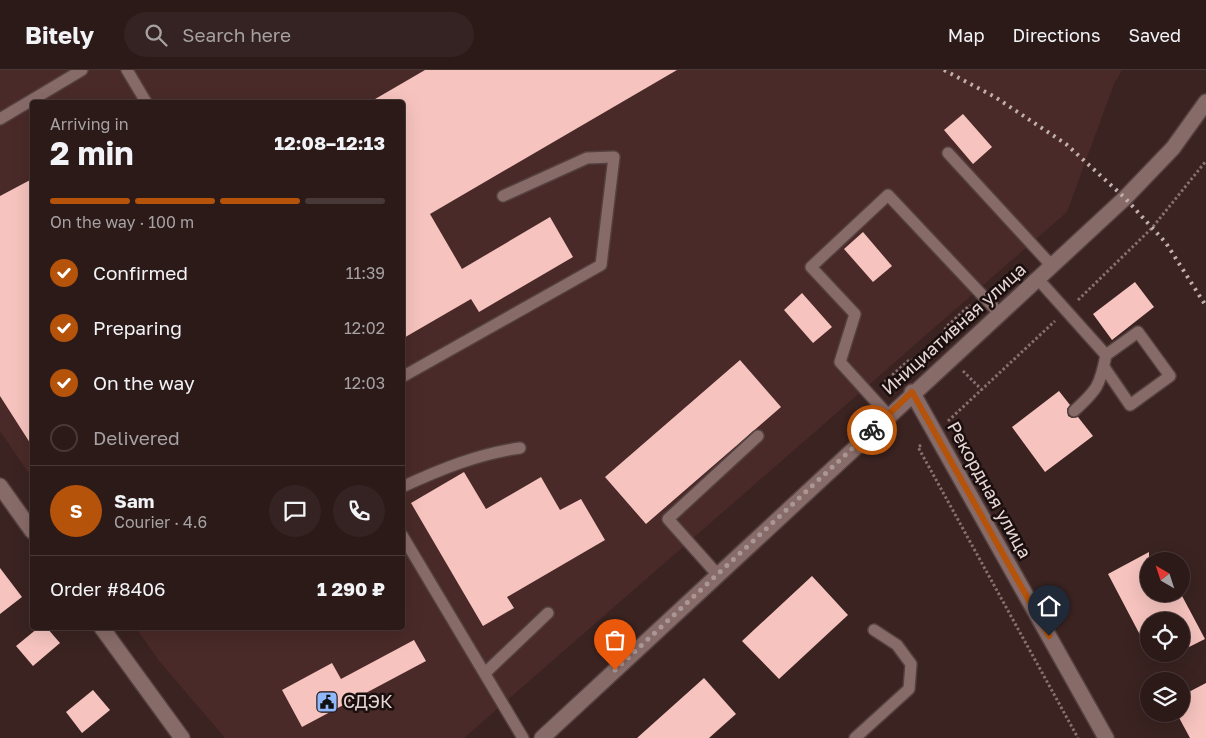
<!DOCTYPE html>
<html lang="en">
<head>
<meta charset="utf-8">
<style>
	:root { --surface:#2c1a19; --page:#342322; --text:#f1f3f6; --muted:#a6a1a2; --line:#483838; --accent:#b45309 }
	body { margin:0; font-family:"Golos Text",sans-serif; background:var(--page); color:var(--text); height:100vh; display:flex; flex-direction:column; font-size:19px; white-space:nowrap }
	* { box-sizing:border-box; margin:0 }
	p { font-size:16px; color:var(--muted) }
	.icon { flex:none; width:28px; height:28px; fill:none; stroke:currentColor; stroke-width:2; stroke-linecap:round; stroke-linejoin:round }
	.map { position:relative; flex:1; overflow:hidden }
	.side { position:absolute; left:30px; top:30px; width:375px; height:530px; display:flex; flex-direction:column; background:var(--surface); border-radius:5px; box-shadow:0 5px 20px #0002,0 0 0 1px var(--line) }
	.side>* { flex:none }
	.needle { width:32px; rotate:321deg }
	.controls { position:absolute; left:1140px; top:482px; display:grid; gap:10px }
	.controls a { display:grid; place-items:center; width:50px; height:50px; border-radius:50%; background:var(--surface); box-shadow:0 5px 20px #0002,0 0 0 1px var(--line); font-size:25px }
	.pin { position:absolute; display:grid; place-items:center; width:42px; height:42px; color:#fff; margin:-51px -21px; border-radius:50% 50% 50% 0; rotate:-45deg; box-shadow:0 0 5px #0007 }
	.pin .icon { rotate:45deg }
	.courier { position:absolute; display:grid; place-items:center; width:50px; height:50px; margin:-25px; border:4px solid #b45309; border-radius:50%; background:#fff; color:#222; box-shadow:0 1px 6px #0007 }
	.overview em { font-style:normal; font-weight:700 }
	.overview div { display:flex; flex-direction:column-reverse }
	.overview { display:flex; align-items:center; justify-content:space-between; height:85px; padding:0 20px }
	h1 { font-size:32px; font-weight:700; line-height:38px }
	.bar { display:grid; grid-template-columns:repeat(4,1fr); gap:8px 5px; align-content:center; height:60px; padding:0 20px }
	.bar i { height:6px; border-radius:4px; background:var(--line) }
	.bar .on { background:var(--accent) }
	.bar p { grid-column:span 4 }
	.line { display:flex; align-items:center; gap:12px; padding:0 20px; border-top:1px solid var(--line) }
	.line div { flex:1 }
	.round { display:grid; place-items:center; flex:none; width:52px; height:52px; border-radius:26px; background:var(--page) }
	ol { padding:0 20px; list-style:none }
	li { display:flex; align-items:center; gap:15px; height:55px }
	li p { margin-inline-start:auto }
	li .icon { padding:5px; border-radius:50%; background:var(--accent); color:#fff; stroke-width:4 }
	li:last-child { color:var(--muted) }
	li i { width:28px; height:28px; border:2px solid var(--line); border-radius:50% }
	header { display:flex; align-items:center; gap:30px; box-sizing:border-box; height:70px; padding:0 25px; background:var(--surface); border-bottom:1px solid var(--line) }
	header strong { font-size:24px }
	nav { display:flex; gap:28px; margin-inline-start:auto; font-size:18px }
	.search { width:350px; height:45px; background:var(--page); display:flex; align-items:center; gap:12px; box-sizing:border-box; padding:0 18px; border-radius:28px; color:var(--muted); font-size:19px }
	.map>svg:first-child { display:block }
</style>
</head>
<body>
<header>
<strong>Bitely</strong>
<div class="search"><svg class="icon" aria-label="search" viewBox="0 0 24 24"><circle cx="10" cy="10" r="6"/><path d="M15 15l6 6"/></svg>Search here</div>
<nav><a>Map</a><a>Directions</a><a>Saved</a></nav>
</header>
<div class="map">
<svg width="1206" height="668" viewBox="0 0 1206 668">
	<rect width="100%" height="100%" fill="#3a2321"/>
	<path fill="#492a28" d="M0 0H1122L1114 14 1067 142 464 668H225L160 592 136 558H402V32H32V408L0 361Z"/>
	<path fill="#f6c3be" d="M425 0H677L430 144 462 199 550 147 573 187 479 242 471 229 402 269V32H370Z
		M963 44 992 77 973 94 944 60Z
		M32 109V376L0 326V126Z
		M863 162 892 196 873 212 844 179Z
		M1135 212 1154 237 1112 270 1093 244Z
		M802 223 832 257 813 273 784 240Z
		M740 290 781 337 646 454 605 407Z
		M1059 321 1070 335 1067 339 1068 346 1072 348 1078 347 1093 366 1045 402 1012 357Z
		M464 402 486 439 541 407 560 440 581 429 605 470 507 527 514 538 483 556 411 433Z
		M1149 482V524H1181L1205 569 1181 581V551H1149V582L1108 504Z
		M0 498 22 527 0 544Z
		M812 506 848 545 779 609 742 571Z
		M38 558H47L60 573 33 596 16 576Z
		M414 570 426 591 302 657 282 620 332 593 341 609Z
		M704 608 736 644 709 668H637Z
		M1206 613V668H1190L1177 644H1181V626Z
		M93 620 110 640 82 663 66 642Z"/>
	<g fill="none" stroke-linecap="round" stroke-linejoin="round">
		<g stroke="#53403f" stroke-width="14">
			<path id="lane" d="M127 0 146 32
				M0 49 82 0
				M948 83 1051 195
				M1037 208 1106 285
				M402 307 601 195 614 87 587 88 503 126
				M1074 341C1097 320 1100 316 1106 285L1138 262 1170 306 1130 335 1104 297
				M888 345 840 292 855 244 811 197 888 125 999 243
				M402 417C441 399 478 384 520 378
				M402 465 523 668
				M717 504 668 449 758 366
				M485 603 548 543
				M855 668 909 619 911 594 897 575 874 560"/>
		</g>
		<g stroke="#53403f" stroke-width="18">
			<path id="street" d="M0 416 32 461
				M102 558 182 668"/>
		</g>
		<g stroke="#53403f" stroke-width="18">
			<path id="secondary" d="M912 322 1106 668
				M542 668 1125 128 1173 78 1206 32"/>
		</g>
		<path stroke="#85716f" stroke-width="3" stroke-dasharray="2.5 2.5" stroke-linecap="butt" d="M1078 230 1152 158 1206 91
			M940 274 946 257 970 235
			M963 301 982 320
			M881 315 908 291 925 288
			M948 351 1055 251
			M921 375 918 377 1078 668"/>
		<use href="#lane" stroke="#876b68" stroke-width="11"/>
		<use href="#street" stroke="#876b68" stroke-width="15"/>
		<use href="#secondary" stroke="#876b68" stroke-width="15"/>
		<path stroke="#c1b0ae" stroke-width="4" stroke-dasharray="2.5 5" stroke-linecap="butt" d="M944 0 995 27 1066 74 1125 128 1166 173 1206 236"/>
	</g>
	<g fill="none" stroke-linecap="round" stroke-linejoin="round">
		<path stroke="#aa9795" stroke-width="5" stroke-dasharray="0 9" d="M615 600 872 360"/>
		<path stroke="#b45309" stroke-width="6" d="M872 360 912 322 1049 566"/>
	</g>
	<defs>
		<g id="civic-square" transform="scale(1.125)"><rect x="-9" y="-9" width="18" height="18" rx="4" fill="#8fb8fd" stroke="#1a0f0e"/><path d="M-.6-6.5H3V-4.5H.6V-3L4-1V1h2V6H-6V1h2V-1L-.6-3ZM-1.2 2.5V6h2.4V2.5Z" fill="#111"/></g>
	</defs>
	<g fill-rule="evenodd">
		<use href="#civic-square" x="327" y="632"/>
	</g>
	<g text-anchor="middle" stroke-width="5" stroke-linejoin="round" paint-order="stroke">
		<g font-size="18" fill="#e6d6d4" stroke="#1a0f0e">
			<text transform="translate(954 259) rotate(-42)" y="6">Инициативная улица</text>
			<text transform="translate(989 420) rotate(61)" y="6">Рекордная улица</text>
		</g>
		<g font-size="18" fill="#e6d6d4" stroke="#1a0f0e" text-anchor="start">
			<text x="343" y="638">СДЭК</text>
		</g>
	</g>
</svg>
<div class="controls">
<a><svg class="needle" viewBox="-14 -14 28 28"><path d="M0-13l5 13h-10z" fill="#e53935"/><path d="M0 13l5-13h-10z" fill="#a6a1a2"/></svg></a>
<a><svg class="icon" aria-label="locate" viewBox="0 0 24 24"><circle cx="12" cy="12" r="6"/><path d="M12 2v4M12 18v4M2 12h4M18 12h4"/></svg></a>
<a><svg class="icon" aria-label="layers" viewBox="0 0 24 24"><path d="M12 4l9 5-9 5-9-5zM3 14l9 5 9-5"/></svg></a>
</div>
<div class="pin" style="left:615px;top:600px;background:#ea580c"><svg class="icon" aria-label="bag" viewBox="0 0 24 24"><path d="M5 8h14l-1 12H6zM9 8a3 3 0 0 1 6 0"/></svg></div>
<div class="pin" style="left:1049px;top:566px;background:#1f2937"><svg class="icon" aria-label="home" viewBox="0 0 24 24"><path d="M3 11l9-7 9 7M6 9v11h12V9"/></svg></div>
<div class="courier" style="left:872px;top:360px"><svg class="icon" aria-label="bike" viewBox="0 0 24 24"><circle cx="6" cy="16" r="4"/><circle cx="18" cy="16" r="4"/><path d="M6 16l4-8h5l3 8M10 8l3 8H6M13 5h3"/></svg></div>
<section class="side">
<div class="overview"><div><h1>2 min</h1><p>Arriving in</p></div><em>12:08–12:13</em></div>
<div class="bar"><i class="on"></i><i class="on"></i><i class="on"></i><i></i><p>On the way · 100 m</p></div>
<ol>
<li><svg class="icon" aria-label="check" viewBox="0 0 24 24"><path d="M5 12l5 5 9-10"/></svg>Confirmed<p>11:39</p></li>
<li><svg class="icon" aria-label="check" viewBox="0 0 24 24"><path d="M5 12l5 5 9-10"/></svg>Preparing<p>12:02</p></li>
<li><svg class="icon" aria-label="check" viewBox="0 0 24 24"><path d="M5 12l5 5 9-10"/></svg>On the way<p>12:03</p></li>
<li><i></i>Delivered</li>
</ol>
<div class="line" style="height:90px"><b class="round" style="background:var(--accent);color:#fff">S</b><div><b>Sam</b><p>Courier · 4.6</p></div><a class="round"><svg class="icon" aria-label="chat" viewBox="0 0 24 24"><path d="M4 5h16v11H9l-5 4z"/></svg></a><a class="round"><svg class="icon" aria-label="phone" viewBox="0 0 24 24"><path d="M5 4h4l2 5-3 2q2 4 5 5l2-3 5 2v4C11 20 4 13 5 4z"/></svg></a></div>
<div class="line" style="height:65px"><div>Order #8406</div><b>1 290 ₽</b></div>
</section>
</div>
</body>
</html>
